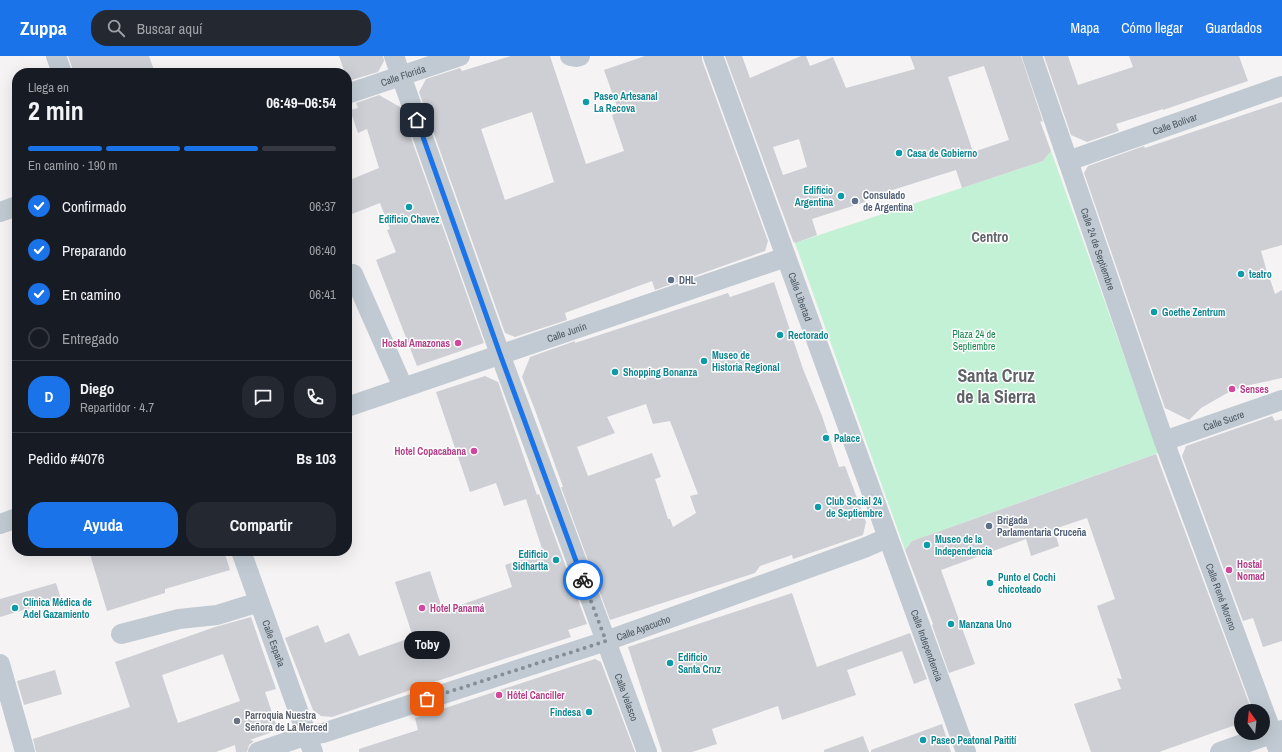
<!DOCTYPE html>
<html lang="es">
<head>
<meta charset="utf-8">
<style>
	:root { --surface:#171b24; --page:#242831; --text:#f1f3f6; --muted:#9ea1a6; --line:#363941; --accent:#1a73e8 }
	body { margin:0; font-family:"Archivo Narrow",sans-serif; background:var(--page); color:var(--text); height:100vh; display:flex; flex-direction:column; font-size:15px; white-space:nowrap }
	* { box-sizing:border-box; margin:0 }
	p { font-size:13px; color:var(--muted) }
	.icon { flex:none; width:22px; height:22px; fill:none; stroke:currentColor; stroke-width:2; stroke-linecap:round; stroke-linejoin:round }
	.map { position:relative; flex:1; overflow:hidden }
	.side { position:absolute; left:12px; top:12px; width:340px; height:488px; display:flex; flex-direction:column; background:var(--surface); border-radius:16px; box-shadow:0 4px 16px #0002 }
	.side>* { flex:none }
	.needle { width:26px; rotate:345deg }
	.controls { position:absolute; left:1234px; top:648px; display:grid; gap:8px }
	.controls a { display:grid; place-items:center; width:36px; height:36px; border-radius:50%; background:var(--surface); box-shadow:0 4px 16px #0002; font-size:20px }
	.pin { position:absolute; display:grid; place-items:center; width:34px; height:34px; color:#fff; margin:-17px; border-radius:8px; box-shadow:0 2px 6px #0006 }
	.courier { position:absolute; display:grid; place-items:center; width:40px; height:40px; margin:-20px; border:3px solid #1a73e8; border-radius:50%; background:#fff; color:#222; box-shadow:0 1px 5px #0007 }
	.bubble { position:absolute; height:28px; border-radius:14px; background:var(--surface); box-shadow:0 4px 16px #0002; font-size:13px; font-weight:700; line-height:28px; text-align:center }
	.head em { font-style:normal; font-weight:700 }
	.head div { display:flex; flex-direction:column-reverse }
	.head { display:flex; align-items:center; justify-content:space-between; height:68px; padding:0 16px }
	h1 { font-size:26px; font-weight:700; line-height:30px }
	.bar { display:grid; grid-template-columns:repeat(4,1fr); gap:6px 4px; align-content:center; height:48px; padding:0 16px }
	.bar i { height:5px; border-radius:3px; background:var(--line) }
	.bar .active { background:var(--accent) }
	.bar p { grid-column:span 4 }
	.line { display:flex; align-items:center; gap:10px; padding:0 16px; border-top:1px solid var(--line) }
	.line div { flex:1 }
	.round { display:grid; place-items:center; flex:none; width:42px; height:42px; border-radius:16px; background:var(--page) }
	ol { padding:0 16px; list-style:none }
	li { display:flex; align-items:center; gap:12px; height:44px }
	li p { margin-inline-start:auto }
	li .icon { padding:4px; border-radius:50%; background:var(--accent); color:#fff; stroke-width:4 }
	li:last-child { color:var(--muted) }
	li i { width:22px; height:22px; border:2px solid var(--line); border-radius:50% }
	.button { display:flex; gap:8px; margin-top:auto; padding:8px 16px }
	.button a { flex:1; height:46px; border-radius:16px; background:var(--accent); color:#fff; font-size:16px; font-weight:700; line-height:46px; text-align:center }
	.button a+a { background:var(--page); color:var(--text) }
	header { display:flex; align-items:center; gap:24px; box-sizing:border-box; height:56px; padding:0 20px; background:var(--accent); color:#fff }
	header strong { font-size:19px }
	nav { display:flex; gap:22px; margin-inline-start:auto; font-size:14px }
	.search { width:280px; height:36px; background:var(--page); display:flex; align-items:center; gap:10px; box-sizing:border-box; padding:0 14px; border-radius:16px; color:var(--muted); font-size:15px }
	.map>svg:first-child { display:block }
</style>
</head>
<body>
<header>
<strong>Zuppa</strong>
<div class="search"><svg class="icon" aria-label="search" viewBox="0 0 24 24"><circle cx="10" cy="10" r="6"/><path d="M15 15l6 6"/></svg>Buscar aquí</div>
<nav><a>Mapa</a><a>Cómo llegar</a><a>Guardados</a></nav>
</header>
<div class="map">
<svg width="1282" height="696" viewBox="0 0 1282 696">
	<rect width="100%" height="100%" fill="#f5f3f3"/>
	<path fill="#c3f1d5" d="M1051 95 1154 384 1161 396 912 485 905 494 795 187 1043 105Z"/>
	<path fill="#cdcfd5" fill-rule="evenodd" d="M68 0H149L155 17H74Z
		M339 0H383L384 5 378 16 348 25 347 17H345Z
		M511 0H550L586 108 624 95 612 59 619 56 604 14 645 0H702V4L768 185 765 195 655 234 652 225 565 257 567 264 515 281 505 277 419 36 426 23 460 12 462 15ZM532 56 554 126 505 144 481 73Z
		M725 0H742L750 22 801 0H806L810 10 833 1 846 32 915 13 910 0H1021L1043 66 1040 65 1051 95 1043 105 962 132 956 114 864 143 865 146 812 163 817 179 795 187 793 185ZM984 10 1009 84 973 96 948 21ZM799 83 807 111 783 119 773 91Z
		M1044 0H1068L1078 29 1133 11 1129 0H1239L1248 25 1163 54V53L1116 68 1119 75 1087 86 1071 79Z
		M379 39 400 51 484 287 417 310 376 204 396 196 387 174 390 173 380 147 347 160V125L379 112 367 73 358 77 350 54 358 52 356 47Z
		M1282 46V189L1261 195 1269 223H1270L1275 238 1282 234V322L1245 330 1229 336 1201 352 1189 364 1165 352 1084 117 1088 110 1144 90 1145 92Z
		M774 226 803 313 822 360 839 411 845 410 866 466 863 479 793 503 792 499 760 510 755 517 610 564 561 431H563L535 354 522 321 530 301 575 285V287L728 237 730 241ZM646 348 653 368 670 365 698 438 690 440 696 457 673 471 670 463H668L655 423 661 421 652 397 588 420 577 391 615 377 607 361Z
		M485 320 498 326 537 439 539 438 587 568 568 574 571 581 428 628 332 661 321 660 313 654 285 582 318 569 325 587 349 577 359 600 413 581 395 526 430 515 443 555 512 531 505 509 543 496 526 443 504 450 496 427 470 436 436 336Z
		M1272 360 1275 365 1282 363V585L1263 591 1253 562 1243 565 1182 400 1186 390Z
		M1156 398 1252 655H1241V667L1159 696H1091L1074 648 1121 633 1117 622 1122 623 1097 550 1115 543 1087 462 1054 473 1059 490 1031 500 1026 483 941 514 975 608 949 617 932 569 933 568 905 494 912 485Z
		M89 495H224L230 514 165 533V537L107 555Z
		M56 527 61 543 0 561V543Z
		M792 537 817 611 910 577 927 623 914 628 902 595 847 614 856 639 782 664 778 650 712 673 717 688 692 696H662L628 591Z
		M251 561 276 633 265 636 278 674 250 684 254 685 249 689 247 696H236L235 689 216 696H36L33 683 130 651 115 606 215 571ZM223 598 240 645 178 667 162 619Z
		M595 603 601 606 635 696H359V693L418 674 415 662Z
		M55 614 62 638 24 649 17 625Z
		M942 668 951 696H871V694Z
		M863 680 869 696H824V694Z"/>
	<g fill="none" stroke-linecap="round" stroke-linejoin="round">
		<g stroke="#c1cad2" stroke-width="20">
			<path d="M56 0 62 17"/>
			<path id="s1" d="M394 0 500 298 647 696"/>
			<path d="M570 0 576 1 580 0"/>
			<path id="s2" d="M713 0 966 696"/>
			<path id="s3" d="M1032 0 1164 385 1279 696"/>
			<path id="s4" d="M347 38 460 0"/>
			<path id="s5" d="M1068 105 1282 30"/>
			<path d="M0 156 17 150"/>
			<path d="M353 218 403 331"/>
			<path id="s6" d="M347 351 786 201"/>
			<path id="s7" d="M1164 385 1282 344"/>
			<path d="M0 468 17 462"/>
			<path id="s8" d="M241 495 313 696"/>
			<path d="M121 578 179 563 217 559 259 546"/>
			<path d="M0 608 25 696"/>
			<path id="s9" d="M258 696 307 679 323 677 606 585 864 492 887 482"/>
			<path d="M1220 696 1282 674"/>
		</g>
	</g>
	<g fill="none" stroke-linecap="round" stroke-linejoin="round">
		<path stroke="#868d94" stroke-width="4" stroke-dasharray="0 7.2" d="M427 643 606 585 583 524"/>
		<path stroke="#1a73e8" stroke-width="5" d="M417 64 500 298 583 524"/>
	</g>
	<g fill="#0f9aa8" stroke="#fff" stroke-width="1.5">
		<circle cx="586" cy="46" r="4"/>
		<circle cx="899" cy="97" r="4"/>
		<circle cx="841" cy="140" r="4"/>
		<circle cx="409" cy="151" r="4"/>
		<circle cx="1241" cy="218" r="4"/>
		<circle cx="1154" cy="256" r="4"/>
		<circle cx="780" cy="279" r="4"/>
		<circle cx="704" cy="305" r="4"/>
		<circle cx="615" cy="316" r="4"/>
		<circle cx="826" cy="382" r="4"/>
		<circle cx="818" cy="451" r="4"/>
		<circle cx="927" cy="489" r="4"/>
		<circle cx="556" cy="504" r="4"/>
		<circle cx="990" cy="527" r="4"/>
		<circle cx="15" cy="552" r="4"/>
		<circle cx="951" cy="568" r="4"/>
		<circle cx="670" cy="607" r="4"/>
		<circle cx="589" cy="656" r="4"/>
		<circle cx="923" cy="684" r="4"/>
	</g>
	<g fill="#5c6f8a" stroke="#fff" stroke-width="1.5">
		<circle cx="855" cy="145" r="4"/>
		<circle cx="671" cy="224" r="4"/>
		<circle cx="989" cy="470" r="4"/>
	</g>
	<g fill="#d1479c" stroke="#fff" stroke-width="1.5">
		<circle cx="458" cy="287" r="4"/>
		<circle cx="1232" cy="333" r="4"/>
		<circle cx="474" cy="395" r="4"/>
		<circle cx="1229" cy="514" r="4"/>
		<circle cx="422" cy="552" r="4"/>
		<circle cx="499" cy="639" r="4"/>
	</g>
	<circle fill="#6b7280" stroke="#fff" stroke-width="1.5" cx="237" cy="665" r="4"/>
	<g text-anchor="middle" stroke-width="3" stroke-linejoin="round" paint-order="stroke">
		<g font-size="10" fill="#4a5661" stroke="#fff">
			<text dy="4" stroke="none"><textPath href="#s4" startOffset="59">Calle Florida</textPath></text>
			<text dy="4" stroke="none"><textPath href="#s5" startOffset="113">Calle Bolívar</textPath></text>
			<text dy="4" stroke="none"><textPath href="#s3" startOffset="204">Calle 24 de Septiembre</textPath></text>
			<text dy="4" stroke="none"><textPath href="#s2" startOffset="256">Calle Libertad</textPath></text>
			<text dy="4" stroke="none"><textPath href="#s6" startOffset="232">Calle Junín</textPath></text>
			<text dy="4" stroke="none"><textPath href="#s7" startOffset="63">Calle Sucre</textPath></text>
			<text dy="4" stroke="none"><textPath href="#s3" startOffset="573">Calle René Moreno</textPath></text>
			<text dy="4" stroke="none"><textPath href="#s9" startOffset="405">Calle Ayacucho</textPath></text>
			<text dy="4" stroke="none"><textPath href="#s8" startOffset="98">Calle España</textPath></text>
			<text dy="4" stroke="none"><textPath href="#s2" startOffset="627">Calle Independencia</textPath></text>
			<text dy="4" stroke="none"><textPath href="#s1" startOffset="682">Calle Velasco</textPath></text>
		</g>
		<g font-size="10" font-weight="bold" fill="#0d838f" stroke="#fff" text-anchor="start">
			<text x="594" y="44">Paseo Artesanal<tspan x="594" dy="12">La Recova</tspan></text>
			<text x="907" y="101">Casa de Gobierno</text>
			<text x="833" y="138" text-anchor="end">Edificio<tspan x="833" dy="12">Argentina</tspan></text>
			<text x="409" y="167" text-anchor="middle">Edificio Chavez</text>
			<text x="1249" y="222">teatro</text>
			<text x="1162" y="260">Goethe Zentrum</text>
			<text x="788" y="283">Rectorado</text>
			<text x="712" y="303">Museo de<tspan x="712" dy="12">Historia Regional</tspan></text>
			<text x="623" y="320">Shopping Bonanza</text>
			<text x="834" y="386">Palace</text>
			<text x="826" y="449">Club Social 24<tspan x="826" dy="12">de Septiembre</tspan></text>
			<text x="935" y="487">Museo de la<tspan x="935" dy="12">Independencia</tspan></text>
			<text x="548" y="502" text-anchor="end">Edificio<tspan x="548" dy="12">Sidhartta</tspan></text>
			<text x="998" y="525">Punto el Cochi<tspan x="998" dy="12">chicoteado</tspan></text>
			<text x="23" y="550">Clínica Médica de<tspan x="23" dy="12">Adel Gazamiento</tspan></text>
			<text x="959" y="572">Manzana Uno</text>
			<text x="678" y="605">Edificio<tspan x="678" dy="12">Santa Cruz</tspan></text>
			<text x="581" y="660" text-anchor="end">Findesa</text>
			<text x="931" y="688">Paseo Peatonal Paitití</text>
		</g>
		<g font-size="10" font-weight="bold" fill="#4e5e75" stroke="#fff" text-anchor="start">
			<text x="863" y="143">Consulado<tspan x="863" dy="12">de Argentina</tspan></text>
			<text x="679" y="228">DHL</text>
			<text x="997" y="468">Brigada<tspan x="997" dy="12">Parlamentaria Cruceña</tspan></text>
		</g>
		<g font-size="10" fill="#17864f" stroke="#fff">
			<text x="974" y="282">Plaza 24 de<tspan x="974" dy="12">Septiembre</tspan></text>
		</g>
		<g font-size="10" font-weight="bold" fill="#b23c85" stroke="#fff" text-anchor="start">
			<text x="450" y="291" text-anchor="end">Hostal Amazonas</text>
			<text x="1240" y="337">Senses</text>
			<text x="466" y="399" text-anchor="end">Hotel Copacabana</text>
			<text x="1237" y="512">Hostal<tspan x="1237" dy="12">Nomad</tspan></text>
			<text x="430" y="556">Hotel Panamá</text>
			<text x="507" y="643">Hôtel Canciller</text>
		</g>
		<g font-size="10" font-weight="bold" fill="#5b616d" stroke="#fff" text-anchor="start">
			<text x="245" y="663">Parroquia Nuestra<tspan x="245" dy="12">Señora de La Merced</tspan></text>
		</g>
		<g font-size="14" font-weight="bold" fill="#5f6368" stroke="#fff">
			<text x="990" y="186">Centro</text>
		</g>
		<g font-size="18" font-weight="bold" fill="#5f6368" stroke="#fff">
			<text x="996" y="326">Santa Cruz<tspan x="996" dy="21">de la Sierra</tspan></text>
		</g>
	</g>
</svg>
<div class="controls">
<a><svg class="needle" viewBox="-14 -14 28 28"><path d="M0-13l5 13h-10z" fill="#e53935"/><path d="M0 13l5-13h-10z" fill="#9ea1a6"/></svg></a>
</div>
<div class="pin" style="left:427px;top:643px;background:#ea580c"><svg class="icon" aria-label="bag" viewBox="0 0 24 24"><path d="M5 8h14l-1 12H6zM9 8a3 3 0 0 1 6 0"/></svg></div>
<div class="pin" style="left:417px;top:64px;background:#1f2937"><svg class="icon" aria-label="home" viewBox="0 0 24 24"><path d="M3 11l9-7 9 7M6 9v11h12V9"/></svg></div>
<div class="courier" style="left:583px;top:524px"><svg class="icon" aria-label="bike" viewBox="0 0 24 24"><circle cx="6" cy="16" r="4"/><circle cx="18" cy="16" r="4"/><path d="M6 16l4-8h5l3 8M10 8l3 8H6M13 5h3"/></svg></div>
<div class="bubble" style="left:404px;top:575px;width:46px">Toby</div>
<section class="side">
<div class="head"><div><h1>2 min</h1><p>Llega en</p></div><em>06:49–06:54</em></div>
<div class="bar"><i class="active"></i><i class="active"></i><i class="active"></i><i></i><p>En camino · 190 m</p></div>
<ol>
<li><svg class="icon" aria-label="check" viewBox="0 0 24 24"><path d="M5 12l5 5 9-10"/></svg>Confirmado<p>06:37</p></li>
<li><svg class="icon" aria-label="check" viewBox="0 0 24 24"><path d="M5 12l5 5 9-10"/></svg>Preparando<p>06:40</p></li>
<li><svg class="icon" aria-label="check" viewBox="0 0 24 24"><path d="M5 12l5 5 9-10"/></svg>En camino<p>06:41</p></li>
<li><i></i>Entregado</li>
</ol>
<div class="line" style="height:72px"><b class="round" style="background:var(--accent);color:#fff">D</b><div><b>Diego</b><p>Repartidor · 4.7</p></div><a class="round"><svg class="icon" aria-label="chat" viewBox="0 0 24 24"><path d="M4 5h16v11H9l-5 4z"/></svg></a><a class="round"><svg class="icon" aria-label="phone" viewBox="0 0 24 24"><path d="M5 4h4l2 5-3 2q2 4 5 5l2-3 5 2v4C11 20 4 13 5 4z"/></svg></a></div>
<div class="line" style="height:52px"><div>Pedido #4076</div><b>Bs 103</b></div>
<div class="button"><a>Ayuda</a><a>Compartir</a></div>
</section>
</div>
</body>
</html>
